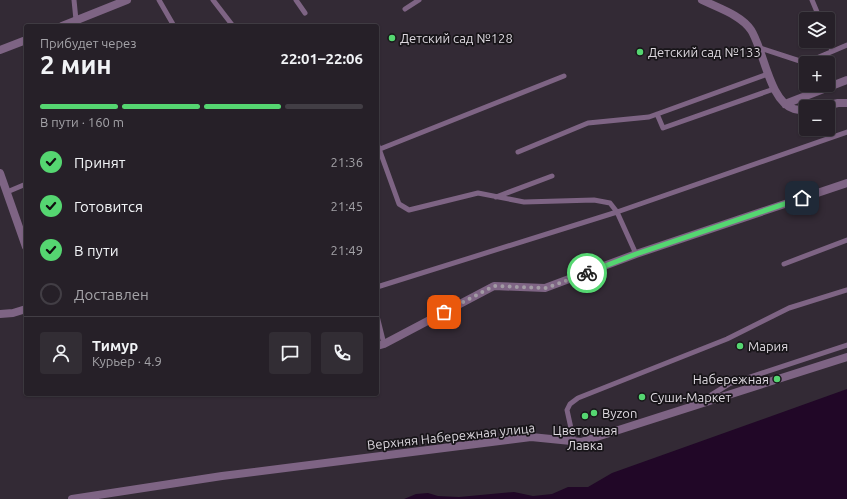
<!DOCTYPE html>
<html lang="ru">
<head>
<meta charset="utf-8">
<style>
	:root { --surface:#262028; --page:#322d34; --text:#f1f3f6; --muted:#a4a3a8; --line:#423e45; --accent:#55d671 }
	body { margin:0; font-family:Ubuntu,sans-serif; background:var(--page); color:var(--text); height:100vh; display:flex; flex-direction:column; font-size:15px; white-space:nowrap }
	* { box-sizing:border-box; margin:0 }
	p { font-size:13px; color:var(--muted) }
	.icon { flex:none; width:22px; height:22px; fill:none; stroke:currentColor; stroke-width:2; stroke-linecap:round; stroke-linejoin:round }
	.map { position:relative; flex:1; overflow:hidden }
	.side { position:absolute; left:24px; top:24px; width:355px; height:372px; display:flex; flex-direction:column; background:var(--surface); border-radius:4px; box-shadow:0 1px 3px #0004,0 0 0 1px var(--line) }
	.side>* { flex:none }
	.controls { position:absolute; left:799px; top:12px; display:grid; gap:8px }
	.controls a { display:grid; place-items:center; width:36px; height:36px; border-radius:4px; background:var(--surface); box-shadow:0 1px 3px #0004,0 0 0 1px var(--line); font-size:20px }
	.pin { position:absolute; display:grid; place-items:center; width:34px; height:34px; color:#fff; margin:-17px; border-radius:8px; box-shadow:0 2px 6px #0006 }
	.courier { position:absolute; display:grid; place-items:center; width:40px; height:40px; margin:-20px; border:3px solid #55d671; border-radius:50%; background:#fff; color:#222; box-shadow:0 1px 5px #0007 }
	.head em { font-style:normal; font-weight:700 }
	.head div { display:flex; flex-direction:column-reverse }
	.head { display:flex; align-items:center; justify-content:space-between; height:68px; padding:0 16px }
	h1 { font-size:26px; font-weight:700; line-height:30px }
	.bar { display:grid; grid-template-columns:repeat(4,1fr); gap:6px 4px; align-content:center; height:48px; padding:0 16px }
	.bar i { height:5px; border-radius:3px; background:var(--line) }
	.bar .current { background:var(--accent) }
	.bar p { grid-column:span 4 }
	.line { display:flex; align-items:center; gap:10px; padding:0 16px; border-top:1px solid var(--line) }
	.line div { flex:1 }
	.round { display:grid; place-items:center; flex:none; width:42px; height:42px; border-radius:4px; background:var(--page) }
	ol { padding:0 16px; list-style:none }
	li { display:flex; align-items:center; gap:12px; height:44px }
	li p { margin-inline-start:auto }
	li .icon { padding:4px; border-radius:50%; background:var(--accent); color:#111; stroke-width:4 }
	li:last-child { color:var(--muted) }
	li i { width:22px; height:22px; border:2px solid var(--line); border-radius:50% }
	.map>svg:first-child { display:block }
</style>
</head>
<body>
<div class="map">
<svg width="847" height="499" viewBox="0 0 847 499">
	<rect width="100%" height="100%" fill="#332a35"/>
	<path fill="#210727" d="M847 389V499H404L416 494 428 493 438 496 459 497 514 492 533 496 552 494 568 487H588L612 473Z"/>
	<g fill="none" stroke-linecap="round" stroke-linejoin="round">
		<path stroke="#7e6484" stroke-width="5" d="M74 0 76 20
			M159 0 174 26
			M213 0 233 26
			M296 0 305 13
			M812 0 820 19
			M405 9 419 0
			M828 40 832 51
			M760 48 803 62 812 60 847 45
			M657 114 663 128 774 89
			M377 143 399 204 409 210 478 193 524 202 594 200 610 203 617 212 636 254
			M380 149 564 76
			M518 152 588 123 649 117 768 74
			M7 192 26 184
			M496 197 552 176
			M784 264 847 240
			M377 287 617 212 847 132
			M377 316 384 344
			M703 400 729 384 847 345
			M574 442 567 410 570 404 578 398 727 339 789 308 847 290"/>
		<path stroke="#7e6484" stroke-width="8" d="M702 0C718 8 741 15 751 30 764 50 769 101 794 109 797 110 802 110 806 110
			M62 26 127 0
			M0 50 26 40
			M785 104 847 80
			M821 107 838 103H847
			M0 173 26 247
			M0 314 13 313 26 309
			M377 346 384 344 494 286 545 288 636 254 847 183
			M72 499 222 476 531 437 581 442 847 357"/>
	</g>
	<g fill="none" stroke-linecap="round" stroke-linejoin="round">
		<path stroke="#a29ba4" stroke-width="4" stroke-dasharray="0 7.2" d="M444 312 494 286 546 288 587 273"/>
		<path stroke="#55d671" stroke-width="5" d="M587 273 636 254 802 198"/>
	</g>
	<g fill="#55d671" stroke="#181519" stroke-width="1.5">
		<circle cx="392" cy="38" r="4"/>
		<circle cx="640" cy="52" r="4"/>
		<circle cx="740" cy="346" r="4"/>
		<circle cx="777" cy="379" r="4"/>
		<circle cx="642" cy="397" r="4"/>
		<circle cx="594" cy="413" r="4"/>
		<circle cx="585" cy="416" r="4"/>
	</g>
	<g text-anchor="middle" stroke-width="3.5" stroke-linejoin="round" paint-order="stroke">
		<g font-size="13" fill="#ddd8df" stroke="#181519" text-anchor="start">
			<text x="400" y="43">Детский сад №128</text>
			<text x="648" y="57">Детский сад №133</text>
			<text x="748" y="351">Мария</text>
			<text x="769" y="384" text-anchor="end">Набережная</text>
			<text x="650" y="402">Суши-Маркет</text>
			<text x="602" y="418">Byzon</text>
			<text x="585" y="435" text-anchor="middle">Цветочная<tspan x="585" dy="15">Лавка</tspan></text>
		</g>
		<g font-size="13" fill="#ddd8df" stroke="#181519">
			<text transform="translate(451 436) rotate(-6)" y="5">Верхняя Набережная улица</text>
		</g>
	</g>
</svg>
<div class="controls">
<a><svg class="icon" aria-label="layers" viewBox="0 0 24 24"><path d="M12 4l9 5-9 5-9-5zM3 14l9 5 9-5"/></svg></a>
<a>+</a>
<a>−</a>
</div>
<div class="pin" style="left:444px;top:312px;background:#ea580c"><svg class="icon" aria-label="bag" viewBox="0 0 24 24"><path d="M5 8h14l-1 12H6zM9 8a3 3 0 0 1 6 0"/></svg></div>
<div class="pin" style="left:802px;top:198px;background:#1f2937"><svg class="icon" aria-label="home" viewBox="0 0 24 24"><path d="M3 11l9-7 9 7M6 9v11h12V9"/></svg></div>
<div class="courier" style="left:587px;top:273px"><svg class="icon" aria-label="bike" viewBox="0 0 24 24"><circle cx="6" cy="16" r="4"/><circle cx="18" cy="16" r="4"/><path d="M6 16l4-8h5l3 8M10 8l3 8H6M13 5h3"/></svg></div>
<section class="side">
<div class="head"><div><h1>2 мин</h1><p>Прибудет через</p></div><em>22:01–22:06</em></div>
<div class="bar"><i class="current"></i><i class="current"></i><i class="current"></i><i></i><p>В пути · 160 m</p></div>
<ol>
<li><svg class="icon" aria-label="check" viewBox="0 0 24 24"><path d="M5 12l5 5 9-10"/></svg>Принят<p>21:36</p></li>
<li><svg class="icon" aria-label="check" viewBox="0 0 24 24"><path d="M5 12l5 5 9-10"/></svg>Готовится<p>21:45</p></li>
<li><svg class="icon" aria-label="check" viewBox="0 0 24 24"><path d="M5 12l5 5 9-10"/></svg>В пути<p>21:49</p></li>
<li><i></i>Доставлен</li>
</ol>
<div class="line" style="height:72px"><a class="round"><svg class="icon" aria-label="person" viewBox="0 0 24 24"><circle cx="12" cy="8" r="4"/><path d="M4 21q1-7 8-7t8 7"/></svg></a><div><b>Тимур</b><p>Курьер · 4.9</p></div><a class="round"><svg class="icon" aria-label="chat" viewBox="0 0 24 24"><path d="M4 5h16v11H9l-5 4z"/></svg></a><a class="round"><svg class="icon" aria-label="phone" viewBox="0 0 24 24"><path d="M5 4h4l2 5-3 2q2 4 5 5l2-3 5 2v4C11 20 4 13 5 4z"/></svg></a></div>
</section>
</div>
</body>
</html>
